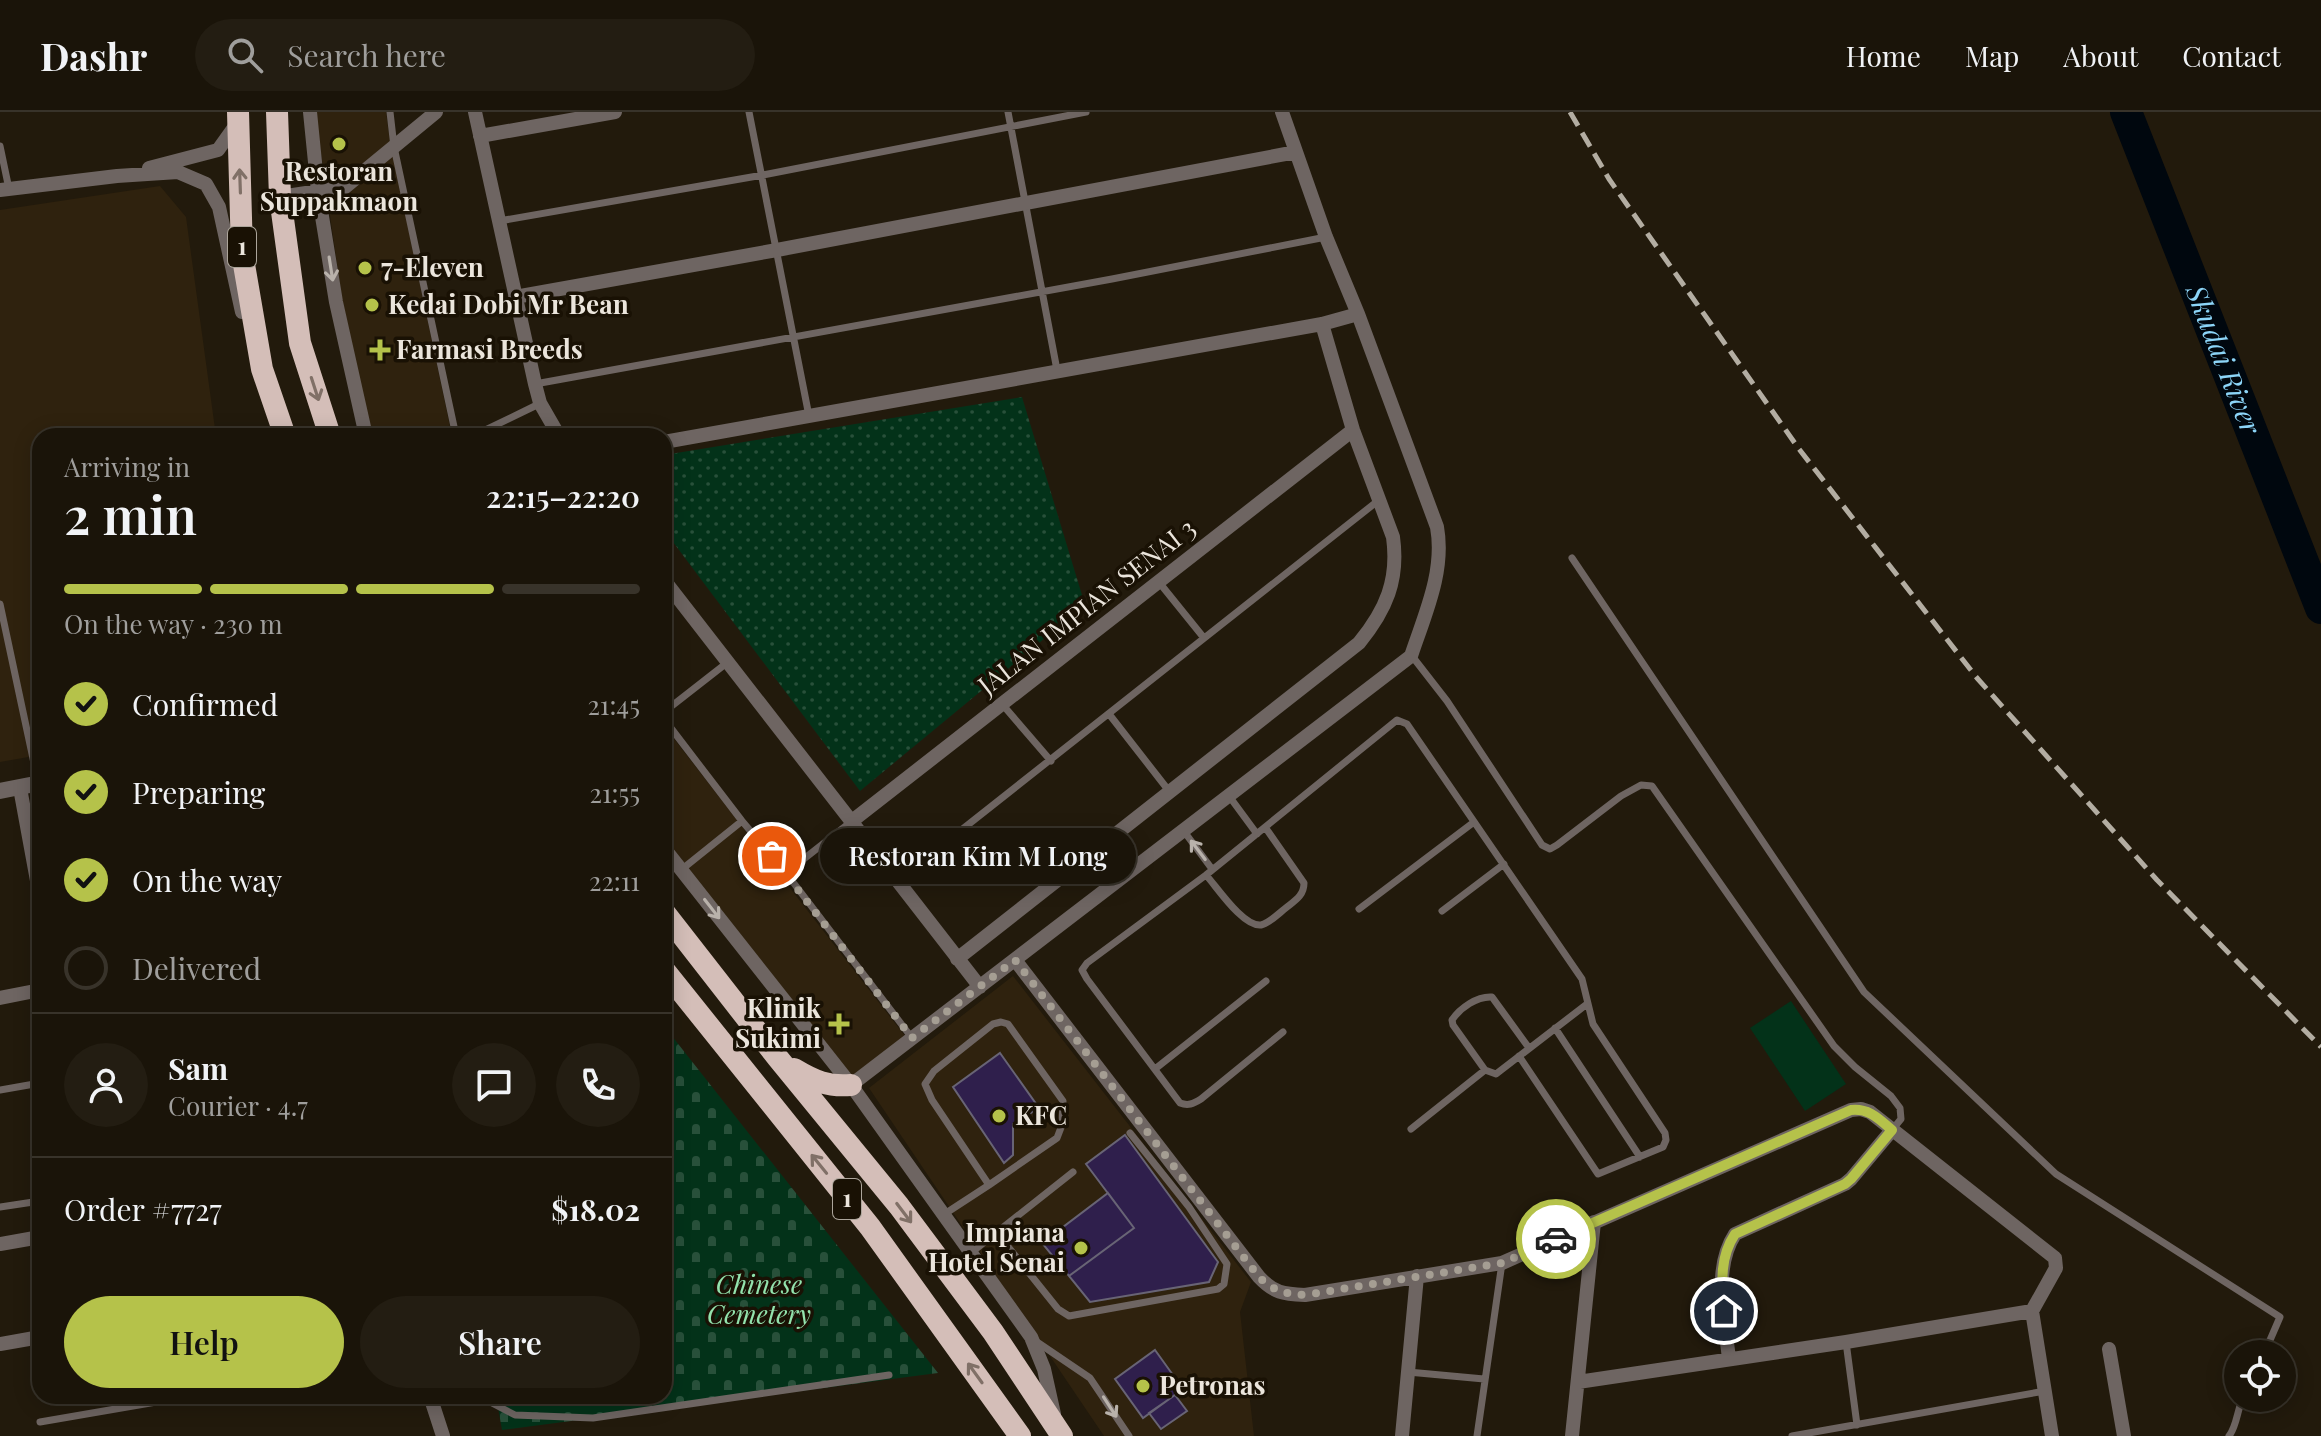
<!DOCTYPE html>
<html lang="en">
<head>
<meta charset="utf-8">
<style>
	:root { --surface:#1a1409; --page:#231d12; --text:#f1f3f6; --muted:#9f9e9c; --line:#38332a; --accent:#b5c24a }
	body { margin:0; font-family:"Playfair Display",serif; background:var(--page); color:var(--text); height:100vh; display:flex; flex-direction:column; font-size:30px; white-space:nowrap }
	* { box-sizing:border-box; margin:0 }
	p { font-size:26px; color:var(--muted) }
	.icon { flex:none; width:44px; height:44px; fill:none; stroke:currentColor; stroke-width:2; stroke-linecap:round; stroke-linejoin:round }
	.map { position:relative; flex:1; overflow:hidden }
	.panel { position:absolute; left:32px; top:316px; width:640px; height:976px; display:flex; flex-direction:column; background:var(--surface); border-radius:24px; box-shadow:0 4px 20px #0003,0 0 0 2px var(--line) }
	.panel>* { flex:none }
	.buttons { position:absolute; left:2224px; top:1228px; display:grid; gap:16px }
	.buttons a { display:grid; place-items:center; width:72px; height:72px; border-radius:50%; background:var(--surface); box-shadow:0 4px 20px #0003,0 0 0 2px var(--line); font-size:40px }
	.pin { position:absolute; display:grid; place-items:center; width:68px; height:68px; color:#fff; margin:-34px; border:4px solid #fff; border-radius:50%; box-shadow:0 2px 8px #0007 }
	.courier { position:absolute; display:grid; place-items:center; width:80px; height:80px; margin:-40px; border:6px solid #b5c24a; border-radius:50%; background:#fff; color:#222; box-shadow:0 2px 10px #0007 }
	.bubble { position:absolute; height:56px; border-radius:28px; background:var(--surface); box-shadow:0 4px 20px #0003,0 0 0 2px var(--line); font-size:26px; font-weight:600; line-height:56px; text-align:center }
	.head em { font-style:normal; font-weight:600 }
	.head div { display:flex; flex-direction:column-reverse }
	.head { display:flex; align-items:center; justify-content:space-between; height:136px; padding:0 32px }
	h1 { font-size:52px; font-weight:600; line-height:60px }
	.bar { display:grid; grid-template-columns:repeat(4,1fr); gap:12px 8px; align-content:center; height:96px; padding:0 32px }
	.bar i { height:10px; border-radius:6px; background:var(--line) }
	.bar .active { background:var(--accent) }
	.bar p { grid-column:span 4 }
	.line { display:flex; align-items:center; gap:20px; padding:0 32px; border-top:2px solid var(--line) }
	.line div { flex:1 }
	.round { display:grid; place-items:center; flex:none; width:84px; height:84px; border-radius:42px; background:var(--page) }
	ol { padding:0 32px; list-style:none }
	li { display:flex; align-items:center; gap:24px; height:88px }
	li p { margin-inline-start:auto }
	li .icon { padding:8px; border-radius:50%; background:var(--accent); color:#111; stroke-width:4 }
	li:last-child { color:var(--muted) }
	li i { width:44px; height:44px; border:4px solid var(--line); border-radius:50% }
	.action { display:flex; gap:16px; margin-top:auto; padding:16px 32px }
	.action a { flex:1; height:92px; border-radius:48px; background:var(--accent); color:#111; font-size:32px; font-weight:600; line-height:92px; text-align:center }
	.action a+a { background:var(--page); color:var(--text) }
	header { display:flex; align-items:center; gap:48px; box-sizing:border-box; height:112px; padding:0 40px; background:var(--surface); border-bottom:2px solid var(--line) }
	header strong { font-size:38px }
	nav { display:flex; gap:44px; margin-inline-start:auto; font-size:28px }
	.search { width:560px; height:72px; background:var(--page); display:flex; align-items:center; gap:20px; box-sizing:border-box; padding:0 28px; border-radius:44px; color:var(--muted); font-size:30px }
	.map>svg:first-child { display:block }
</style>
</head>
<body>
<header>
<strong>Dashr</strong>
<div class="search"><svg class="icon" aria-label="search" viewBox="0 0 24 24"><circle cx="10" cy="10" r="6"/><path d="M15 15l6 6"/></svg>Search here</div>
<nav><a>Home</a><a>Map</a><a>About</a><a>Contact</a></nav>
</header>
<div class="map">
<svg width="2321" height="1324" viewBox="0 0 2321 1324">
	<defs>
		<pattern id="cemetery-stones" width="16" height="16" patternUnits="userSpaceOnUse" patternTransform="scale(2)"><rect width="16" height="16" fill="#033219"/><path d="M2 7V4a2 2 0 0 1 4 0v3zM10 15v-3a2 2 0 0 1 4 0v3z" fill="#28503a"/></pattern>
		<pattern id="park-dots" width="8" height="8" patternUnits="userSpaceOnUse" patternTransform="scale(2)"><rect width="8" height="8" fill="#033219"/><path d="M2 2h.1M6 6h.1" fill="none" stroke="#28503a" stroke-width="1.8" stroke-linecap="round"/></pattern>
	</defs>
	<rect width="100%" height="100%" fill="#221a0c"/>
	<path fill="#2f220e" d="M315 0H386L390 30 452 324H372L342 186Z
		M160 74 186 105 216 324H40V643L0 650V98Z
		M664 614 905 924 852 964 664 725Z
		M1013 864 1251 1170 1240 1200 1254 1324H1104L869 976Z"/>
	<path fill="#033219" d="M1791 889 1846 972 1805 999 1750 916Z"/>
	<path fill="url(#cemetery-stones)" d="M664 914 938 1261 502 1318 496 1284H664Z"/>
	<path fill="url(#park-dots)" d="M1022 285 1085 493 860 679 664 418V343Z"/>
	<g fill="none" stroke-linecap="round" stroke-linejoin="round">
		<path stroke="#00070e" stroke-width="32" id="s1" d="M2126 0 2321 496"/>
	</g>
	<path fill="#2f1f4c" stroke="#686475" stroke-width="2" d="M1000 941 1039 996 1013 1012V1043L1004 1051 953 975Z
		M1125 1023 1218 1150 1209 1170 1090 1190 1069 1164 1134 1116 1086 1052Z
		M1108 1081 1134 1116 1069 1164 1042 1131Z
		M1155 1238 1183 1277 1143 1306 1115 1267Z
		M1175 1283 1187 1299 1161 1317 1149 1301Z"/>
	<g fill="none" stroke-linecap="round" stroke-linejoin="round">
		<path stroke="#6e6562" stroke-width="7" d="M390 0 394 35 456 324
			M749 0 809 304
			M1008 0 1057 258
			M0 34 9 77
			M499 109 763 63 1086 0
			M535 272 1112 167 1326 125
			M473 324 539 292
			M1572 446 1864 880 2056 1062 2280 1205 2264 1242
			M1158 469 1204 526
			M0 492 38 670
			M1412 544 1447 589 1542 733 1550 737 1557 733 1621 684 1641 673 1652 674 1834 934 1855 955 1891 984 1900 996 1901 1007 1892 1018
			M1002 592 1051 649
			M664 600 728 550
			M1109 602 1169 679
			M664 607 742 709 786 761 912 926
			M1229 684 1257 722
			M1183 718 1212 757
			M681 758 742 709
			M786 761 852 709
			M1206 763C1217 775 1243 815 1261 813 1270 811 1279 801 1287 795 1296 788 1304 783 1304 771L1265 715
			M898 768 1379 388
			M1359 797 1474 710
			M1442 799 1504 752
			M1555 916 1640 1045
			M1283 920 1201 987C1193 992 1188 994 1180 991L1087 867 1082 858 1087 851 1206 763 1397 608 1407 612 1582 867 1593 912 1665 1021 1666 1028 1663 1035 1598 1062 1519 944
			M1529 936 1492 885C1477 884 1460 896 1452 908L1453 913 1485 958 1496 962 1587 892
			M1155 957 1266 869
			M0 978 40 971
			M1411 1017 1485 958
			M0 1095 40 1089
			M943 1103 989 1073 932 988 925 972 934 959 993 912 1001 910 1008 912 1063 989 1062 1013 1057 1026 989 1073
			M997 1121 1058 1197 1069 1204 1218 1177 1224 1172 1227 1152 1189 1095 1130 1021
			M972 1140 1073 1060
			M1034 1228 1090 1266 1129 1324
			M1846 1230 1857 1313
			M1408 1260 1484 1267
			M487 1284 492 1291 515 1303 593 1306 889 1263
			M40 1310 191 1284
			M1477 1324 1502 1151
			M1792 1324 2045 1279
			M2229 1324C2237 1314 2237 1298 2243 1286"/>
		<path stroke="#6e6562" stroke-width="14" d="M310 0 318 80 336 190 366 324
			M475 0 535 272 540 291 559 324
			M480 24 615 0
			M149 56 218 38 238 10
			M0 78 117 64 178 60 206 72 219 95 242 200
			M280 85 345 75 436 0
			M515 185 777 138 1296 40
			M664 330 1322 212 1358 202
			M664 468 980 875
			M20 676 40 785
			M852 709 1353 318
			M664 736 851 973 1031 1225 1044 1257 1054 1302
			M957 847 1359 531C1386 498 1399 468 1393 425L1353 318 1322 212
			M1015 848 1259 1165C1274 1181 1283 1182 1305 1183L1502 1151 1851 998 1861 997 1870 1000 2055 1146 2056 1156 2032 1199 2052 1324
			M0 886 40 878
			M851 973 1411 544C1425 502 1445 459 1437 415L1358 202 1326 125 1282 0
			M0 1132 40 1125
			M0 1232 40 1225
			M2109 1237 2124 1324
			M1729 1247C1725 1208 1712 1157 1735 1122L1845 1072 1851 1067 1892 1018
			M1578 1270 1846 1230 2032 1199
			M430 1284 443 1324
			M1402 1324 1417 1164
			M1572 1324 1594 1110"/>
		<path stroke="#6e6562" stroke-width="16" d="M0 679 40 671"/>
		<path stroke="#d4beb8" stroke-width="22" d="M238 0 242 141 262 257 285 324
			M277 0 280 85 300 231 330 324
			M664 800 777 945 899 1094 993 1220 1062 1324
			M664 858 870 1115 1020 1324
			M794 957C814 969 828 975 851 973"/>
		<path stroke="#b3ada2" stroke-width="5" stroke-dasharray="16 8" stroke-linecap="butt" d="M1570 0 1609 67 1799 337 1977 566 2157 768 2321 935"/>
	</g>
	<defs><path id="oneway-shaft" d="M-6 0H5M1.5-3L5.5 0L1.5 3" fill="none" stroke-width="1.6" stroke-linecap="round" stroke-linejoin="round" transform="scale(2)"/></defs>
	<g stroke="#807067">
		<use href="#oneway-shaft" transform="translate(240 69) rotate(-92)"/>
		<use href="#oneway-shaft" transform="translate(315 277) rotate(72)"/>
		<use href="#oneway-shaft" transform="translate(819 1052) rotate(-129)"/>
		<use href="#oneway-shaft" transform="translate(904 1101) rotate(53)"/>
		<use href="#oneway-shaft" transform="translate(975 1261) rotate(-126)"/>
	</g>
	<g stroke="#b9b2ab">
		<use href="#oneway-shaft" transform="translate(331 157) rotate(81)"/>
		<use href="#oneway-shaft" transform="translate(1198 738) rotate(-127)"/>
		<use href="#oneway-shaft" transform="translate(712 797) rotate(52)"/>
		<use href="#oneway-shaft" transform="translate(1110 1295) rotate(57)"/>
	</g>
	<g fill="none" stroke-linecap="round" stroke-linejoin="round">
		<path stroke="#a59e93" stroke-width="8" stroke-dasharray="0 14.4" d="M772 744 912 926 1015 848 1259 1165C1273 1179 1285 1182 1305 1183L1502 1151 1556 1127"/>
		<path stroke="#b5c24a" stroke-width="10" d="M1556 1127 1851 998C1869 996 1879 1007 1892 1018L1851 1067 1845 1072 1735 1122C1719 1146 1722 1172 1724 1199"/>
	</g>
	<g fill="#b5c24a" stroke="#191104" stroke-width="3">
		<circle cx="339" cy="32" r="8"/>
		<circle cx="365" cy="156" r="8"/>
		<circle cx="372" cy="193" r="8"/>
		<path d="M376 226h8v8h8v8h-8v8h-8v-8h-8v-8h8z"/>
		<path d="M835 900h8v8h8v8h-8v8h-8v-8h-8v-8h8z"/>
		<circle cx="999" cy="1004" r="8"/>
		<circle cx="1081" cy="1136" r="8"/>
		<circle cx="1143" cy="1274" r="8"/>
	</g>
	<g text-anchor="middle" stroke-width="7" stroke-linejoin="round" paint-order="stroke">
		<g fill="#191104" stroke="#aca59b" stroke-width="2">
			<rect x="228" y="115" width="28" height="40" rx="6"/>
			<rect x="833" y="1067" width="28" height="40" rx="6"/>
		</g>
		<g font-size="24" font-weight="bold" fill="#ebe5dc">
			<text x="242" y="143">1</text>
			<text x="847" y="1095">1</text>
		</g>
		<g font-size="26" font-weight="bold" fill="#ebe5dc" stroke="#191104" text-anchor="start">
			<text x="339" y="69" text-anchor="middle">Restoran<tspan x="339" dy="30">Suppakmaon</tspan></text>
			<text x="381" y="165">7-Eleven</text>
			<text x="388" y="202">Kedai Dobi Mr Bean</text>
			<text x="396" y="247">Farmasi Breeds</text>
			<text x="821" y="906" text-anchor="end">Klinik<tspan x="821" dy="30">Sukimi</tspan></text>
			<text x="1015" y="1013">KFC</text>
			<text x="1065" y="1130" text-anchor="end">Impiana<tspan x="1065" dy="30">Hotel Senai</tspan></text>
			<text x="1159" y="1283">Petronas</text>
		</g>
		<g font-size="26" fill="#ebe5dc" stroke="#191104">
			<text transform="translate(1087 495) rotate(-38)" y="9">JALAN IMPIAN SENAI 3</text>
		</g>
		<g font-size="26" font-style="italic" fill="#93e3ad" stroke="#191104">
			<text x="759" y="1182">Chinese<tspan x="759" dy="30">Cemetery</tspan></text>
		</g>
		<g font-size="28" font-style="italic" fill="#8cd5f8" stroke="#191104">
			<text dy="10" stroke="none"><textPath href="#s1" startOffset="266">Skudai River</textPath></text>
		</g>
	</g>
</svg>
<div class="buttons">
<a><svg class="icon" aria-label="locate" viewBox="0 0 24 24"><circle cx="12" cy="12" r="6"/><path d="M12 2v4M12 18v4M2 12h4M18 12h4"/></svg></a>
</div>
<div class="pin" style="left:772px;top:744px;background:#ea580c"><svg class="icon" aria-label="bag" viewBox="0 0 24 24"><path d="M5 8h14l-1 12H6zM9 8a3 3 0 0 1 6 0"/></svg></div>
<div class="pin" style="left:1724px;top:1199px;background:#1f2937"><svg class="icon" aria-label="home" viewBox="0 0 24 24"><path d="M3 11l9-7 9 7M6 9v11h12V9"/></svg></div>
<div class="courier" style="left:1556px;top:1127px"><svg class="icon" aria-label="car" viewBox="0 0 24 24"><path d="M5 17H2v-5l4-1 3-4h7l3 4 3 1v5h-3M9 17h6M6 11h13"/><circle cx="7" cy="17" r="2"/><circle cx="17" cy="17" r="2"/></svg></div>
<div class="bubble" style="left:820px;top:716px;width:316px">Restoran Kim M Long</div>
<section class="panel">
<div class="head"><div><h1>2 min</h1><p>Arriving in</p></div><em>22:15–22:20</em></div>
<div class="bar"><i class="active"></i><i class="active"></i><i class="active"></i><i></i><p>On the way · 230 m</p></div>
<ol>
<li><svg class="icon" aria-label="check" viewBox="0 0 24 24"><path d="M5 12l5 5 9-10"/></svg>Confirmed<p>21:45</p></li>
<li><svg class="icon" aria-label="check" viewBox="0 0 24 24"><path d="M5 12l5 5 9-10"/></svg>Preparing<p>21:55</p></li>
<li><svg class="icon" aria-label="check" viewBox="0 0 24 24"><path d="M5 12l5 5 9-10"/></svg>On the way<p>22:11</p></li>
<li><i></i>Delivered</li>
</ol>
<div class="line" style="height:144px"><a class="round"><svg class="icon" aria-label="person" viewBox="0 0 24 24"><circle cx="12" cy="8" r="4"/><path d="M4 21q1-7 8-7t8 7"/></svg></a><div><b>Sam</b><p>Courier · 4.7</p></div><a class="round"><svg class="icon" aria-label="chat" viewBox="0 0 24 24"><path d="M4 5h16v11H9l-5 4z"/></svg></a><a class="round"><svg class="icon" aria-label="phone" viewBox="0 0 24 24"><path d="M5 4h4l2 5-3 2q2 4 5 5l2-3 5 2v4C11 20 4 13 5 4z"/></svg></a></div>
<div class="line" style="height:104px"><div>Order #7727</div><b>$18.02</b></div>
<div class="action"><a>Help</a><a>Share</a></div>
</section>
</div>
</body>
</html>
